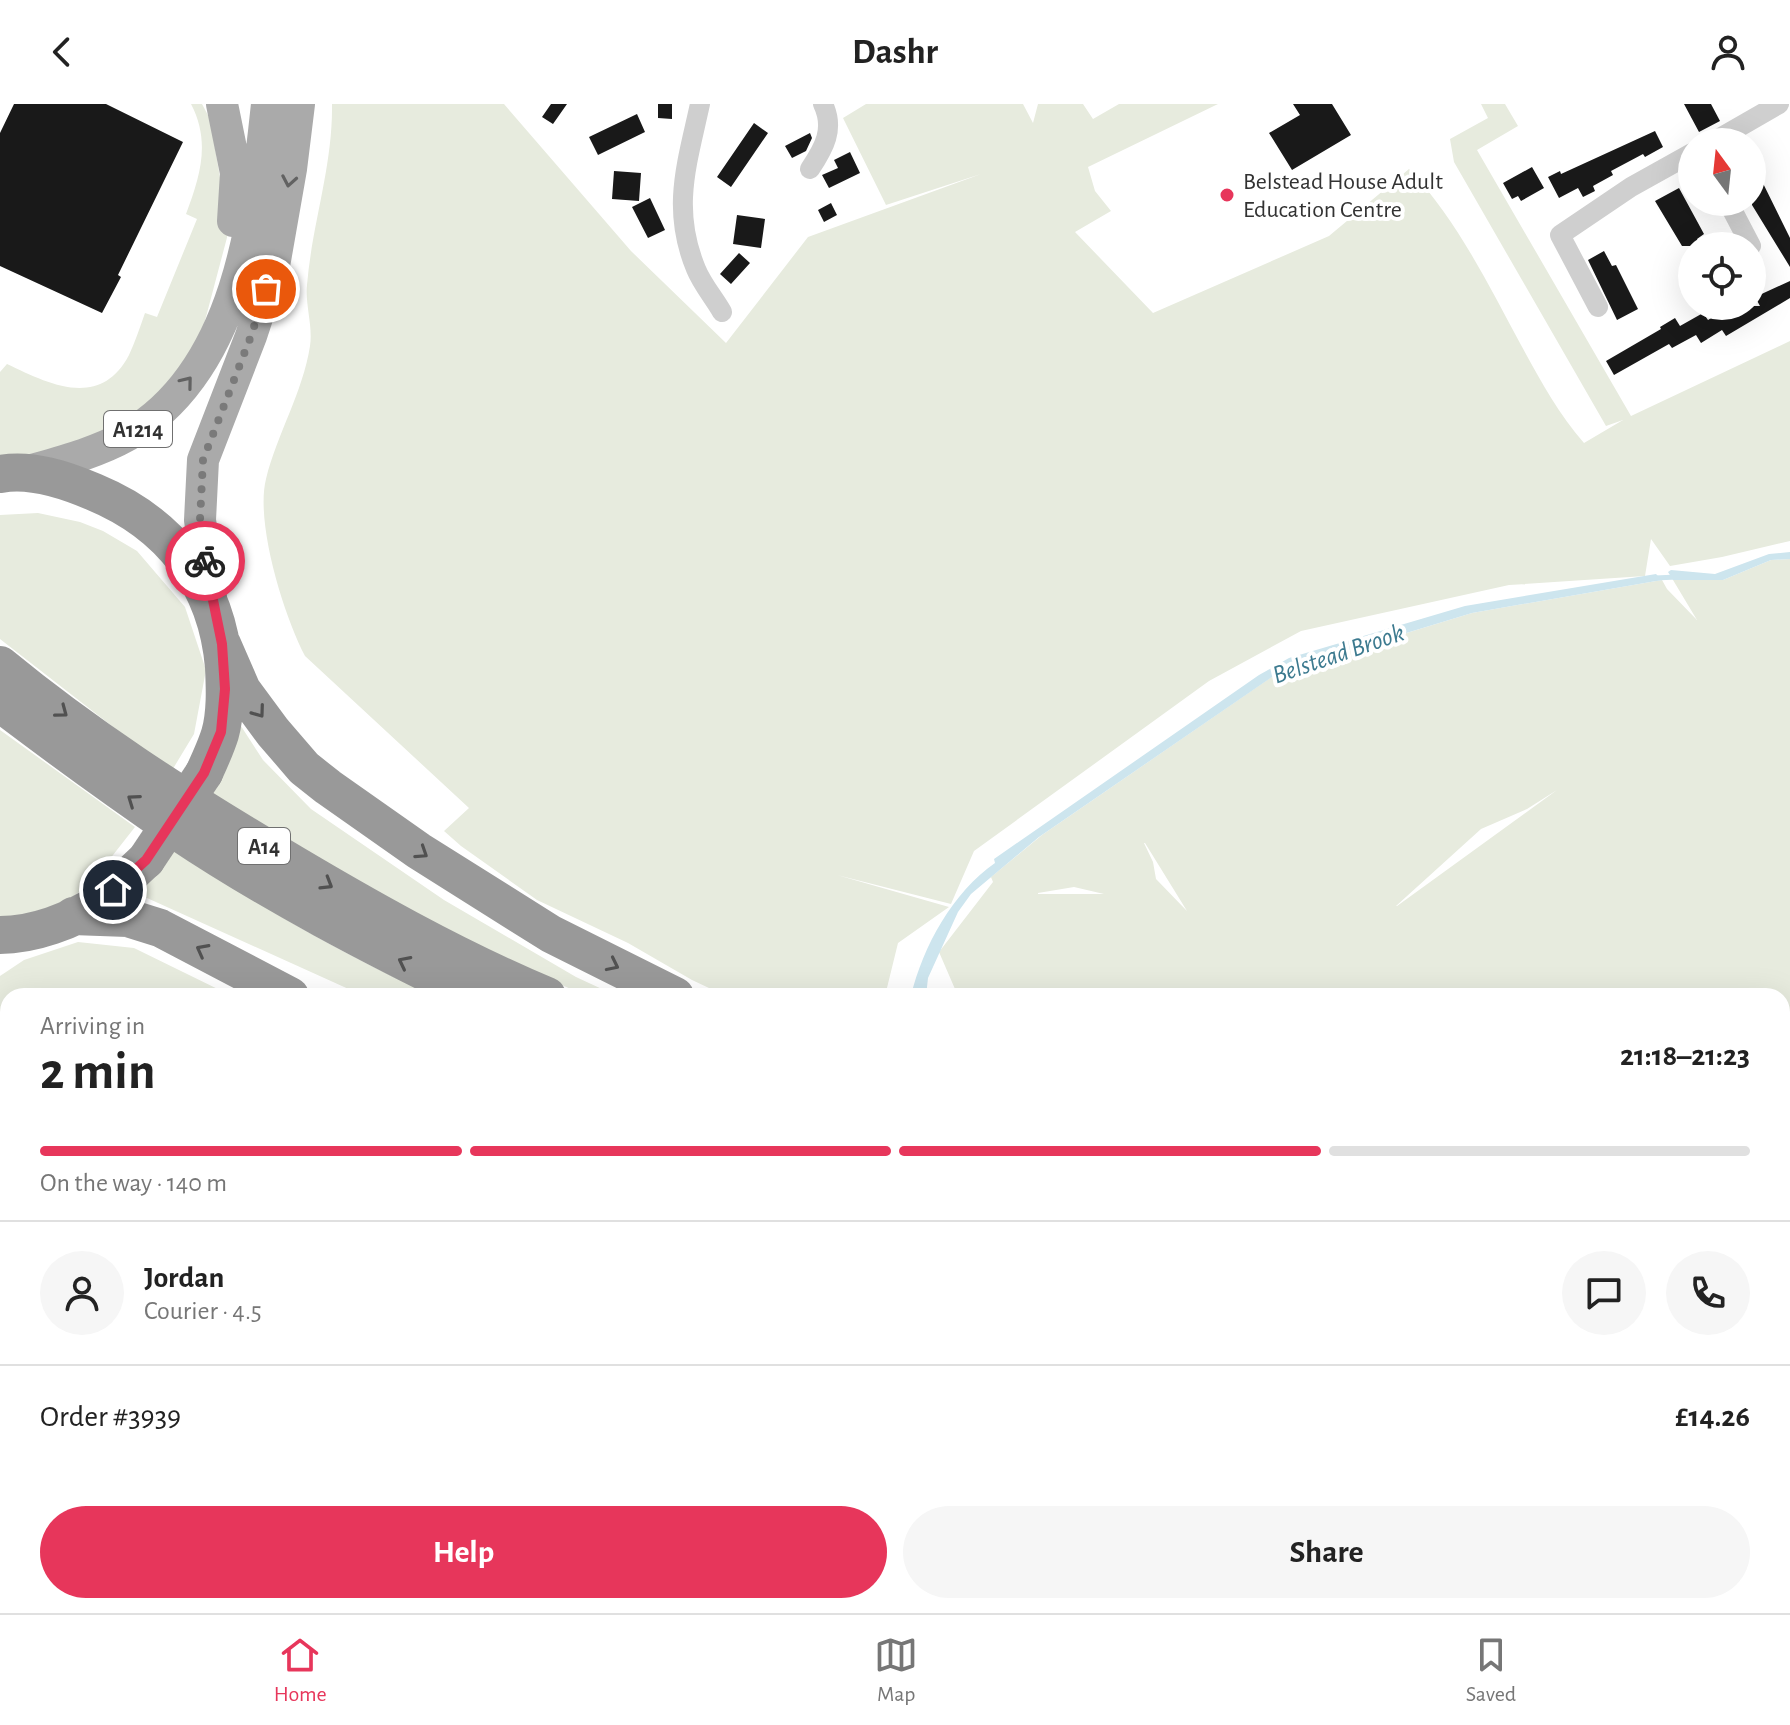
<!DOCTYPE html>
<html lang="en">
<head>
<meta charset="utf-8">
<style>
	:root { --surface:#fff; --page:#f6f6f6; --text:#222; --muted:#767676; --line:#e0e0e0; --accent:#e7365b }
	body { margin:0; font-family:"Alegreya Sans",sans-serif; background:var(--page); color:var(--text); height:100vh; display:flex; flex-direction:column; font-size:30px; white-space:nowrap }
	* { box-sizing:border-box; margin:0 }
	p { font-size:26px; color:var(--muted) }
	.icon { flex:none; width:44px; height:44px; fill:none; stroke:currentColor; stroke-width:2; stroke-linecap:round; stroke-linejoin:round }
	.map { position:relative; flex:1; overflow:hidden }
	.panel { position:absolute; left:0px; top:884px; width:1790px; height:626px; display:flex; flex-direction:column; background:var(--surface); border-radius:24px 24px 0 0; box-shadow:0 8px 32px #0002 }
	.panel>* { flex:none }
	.needle { width:52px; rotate:345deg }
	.fabs { position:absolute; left:1678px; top:24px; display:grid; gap:16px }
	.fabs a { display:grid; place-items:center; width:88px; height:88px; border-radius:50%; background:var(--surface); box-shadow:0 8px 32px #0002; font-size:40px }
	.pin { position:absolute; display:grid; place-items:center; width:68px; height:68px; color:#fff; margin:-34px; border:4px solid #fff; border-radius:50%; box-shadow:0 2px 8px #0007 }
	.courier { position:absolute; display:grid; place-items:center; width:80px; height:80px; margin:-40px; border:6px solid #e7365b; border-radius:50%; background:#fff; color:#222; box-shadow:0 2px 10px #0007 }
	.head em { font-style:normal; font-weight:700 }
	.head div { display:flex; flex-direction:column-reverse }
	.head { display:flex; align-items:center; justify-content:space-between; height:136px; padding:0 40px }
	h1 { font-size:52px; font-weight:700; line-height:60px }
	.bar { display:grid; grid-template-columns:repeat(4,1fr); gap:12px 8px; align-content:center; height:96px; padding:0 40px }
	.bar i { height:10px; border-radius:6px; background:var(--line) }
	.bar .active { background:var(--accent) }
	.bar p { grid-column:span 4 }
	.line { display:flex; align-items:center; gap:20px; padding:0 40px; border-top:2px solid var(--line) }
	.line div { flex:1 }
	.round { display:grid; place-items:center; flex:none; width:84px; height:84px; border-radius:42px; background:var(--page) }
	.primary-button { display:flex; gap:16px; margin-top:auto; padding:16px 40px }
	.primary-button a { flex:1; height:92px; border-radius:48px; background:var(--accent); color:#fff; font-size:32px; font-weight:700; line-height:92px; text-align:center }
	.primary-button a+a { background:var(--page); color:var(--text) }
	header { display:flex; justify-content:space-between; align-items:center; height:104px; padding:0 40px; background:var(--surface); font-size:36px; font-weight:700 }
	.menu { display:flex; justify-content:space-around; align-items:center; height:112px; border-top:2px solid var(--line); background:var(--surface); font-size:22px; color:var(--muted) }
	.menu a { display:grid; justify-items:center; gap:4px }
	.menu .active { color:var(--accent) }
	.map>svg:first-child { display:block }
</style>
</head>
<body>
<header><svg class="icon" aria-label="back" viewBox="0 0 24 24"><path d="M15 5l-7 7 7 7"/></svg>Dashr<svg class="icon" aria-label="person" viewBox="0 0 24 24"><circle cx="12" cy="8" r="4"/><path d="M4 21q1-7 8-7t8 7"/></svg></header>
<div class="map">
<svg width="1790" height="1509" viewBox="0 0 1790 1509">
	<rect width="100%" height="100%" fill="#fff"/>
	<path fill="#e7ebde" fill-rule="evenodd" d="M191 0H202L210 15 229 126 202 228 155 305 58 353 0 360V268L7 260C49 280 100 306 129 251 135 238 140 223 145 209L157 213 197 115 186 110C200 73 211 38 191 0Z
		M332 0H504L631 147 726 239 808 133 981 70 886 101 843 14 866 0H1023L1033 19 1038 0H1083L1093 15 1119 0H1218L1088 63 1095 87 1111 107 1075 128 1153 209 1329 132 1409 65C1457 116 1488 180 1521 241 1540 276 1558 309 1584 339L1623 316 1606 322 1454 58 1450 35 1488 14 1481 0H1505L1518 22 1477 46 1631 312 1790 237V437L1722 453 1670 462 1651 435 1645 472 1509 481 1301 527 1209 577 974 747 951 800 837 771 949 803 898 839 885 892H726L692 876 628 839 537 796 461 742 444 727 469 704 305 552C284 512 255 419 266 375 277 330 303 288 310 242 313 222 305 201 307 181 312 120 333 62 332 0Z
		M38 409 80 418 103 427 137 447 185 503 206 566 194 630 171 668 0 535V411Z
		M1790 455V1052L1782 1053V892H958L939 848 993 778 991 773 1042 731 1279 568 1472 509 1662 476 1667 485 1697 516 1673 476H1723L1771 456ZM1557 686 1397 802H1396L1481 725 1527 705ZM1144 739H1145L1187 807 1156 775 1153 758ZM1074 783 1104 790H1038V789Z
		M239 619 263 656 311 705 444 796 576 873 617 892H587L444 830 206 692Z
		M0 626 135 723 91 779 66 798 14 814 0 812Z
		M174 745C256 800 344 852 435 892H364L147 794H128Z
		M78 838 134 844 232 892H8V979L0 983V872L24 856Z
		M1790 1148V1183H1782V1149Z
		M888 1502H1142L1150 1509H883Z"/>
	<path fill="#cde5ee" d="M1790 448V455L1771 456 1723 476H1673L1668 468 1671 466 1715 470 1769 450Z
		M1656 470 1662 476 1472 509 1285 566 1272 573 1039 733 971 790 958 808 928 874 926 892H911C923 842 953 788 995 759L994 755 1259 571 1289 554 1465 502Z"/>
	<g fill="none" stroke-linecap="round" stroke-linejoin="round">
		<path stroke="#cde5ee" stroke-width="5" d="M1655 474 1677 473"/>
	</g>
	<path fill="#191919" d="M14 0H106L183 38 118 171 121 173 102 209 0 162V29Z
		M551 0H567L553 20 542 13Z
		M658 0H672V15L658 14Z
		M1293 0H1332L1351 31 1292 66 1269 29 1300 11Z
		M1684 0H1711L1720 17 1699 28Z
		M637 10 645 28 598 51 589 33Z
		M754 19 768 29 731 83 717 73Z
		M1655 27 1663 43 1645 53 1643 50 1611 67 1613 71 1593 82 1595 87 1583 93 1578 84 1559 94 1548 73 1560 67 1561 70Z
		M810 29 812 34 806 47 792 54 785 42Z
		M850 48 860 69 829 84 822 71 838 64 834 56Z
		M1752 57 1790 134V163L1752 101Z
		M1532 63 1544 84 1521 97 1518 92 1512 95 1503 79Z
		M614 67 641 69 639 97 612 95Z
		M1679 84 1704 130 1697 135 1701 142H1682L1655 97Z
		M650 94 665 126 648 134 632 103Z
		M831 99 837 111 824 118 818 106Z
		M737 111 765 115 761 144 733 140Z
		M1604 147 1612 162 1616 161 1638 205 1617 216 1588 156Z
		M739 149 750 159 731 180 720 170Z
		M1790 177V194L1726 232 1722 226 1701 239 1696 231 1672 244 1669 240 1614 271 1606 257 1661 225 1660 223 1675 214 1680 222 1703 209 1708 216 1732 202H1760L1755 193Z"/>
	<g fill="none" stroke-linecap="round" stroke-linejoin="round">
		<path stroke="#cfcfcf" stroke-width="20" d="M700 0C687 60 671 105 696 165 702 180 714 194 722 208
			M1713 38 1779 0
			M810 65C824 44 835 25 823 0
			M1728 98 1751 142
			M1598 203 1560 131 1631 83 1692 49"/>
		<path stroke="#aaa" stroke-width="32" d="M222 0 236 69 233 117
			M25 368C60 358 96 349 128 331 238 267 255 115 267 0
			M211 493 200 416 203 356 251 232 274 162 291 65 299 0"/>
		<path stroke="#999" stroke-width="38" d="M0 370C31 364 66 376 94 388 171 420 217 480 224 563 225 584 226 609 220 630 216 643 210 656 204 669
			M222 540 242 586 273 628 304 664 328 683 419 747 551 830 675 892
			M0 561C86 632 181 693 277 750 364 802 454 853 547 892
			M0 599C58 643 117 686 177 727 271 790 373 843 474 892
			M73 812 128 814 160 824 290 892
			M0 831C33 831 72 817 100 798 116 786 131 769 146 756
			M1782 1097 1790 1096
			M1782 1130H1790"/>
		<path stroke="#999" stroke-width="38" d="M146 756 204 669"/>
	</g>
	<defs><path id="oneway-chevron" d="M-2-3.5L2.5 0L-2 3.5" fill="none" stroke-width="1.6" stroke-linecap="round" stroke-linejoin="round" transform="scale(2)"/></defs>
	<g stroke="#626262">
		<use href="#oneway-chevron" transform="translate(289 77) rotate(100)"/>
		<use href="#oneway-chevron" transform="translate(187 278) rotate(-51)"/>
	</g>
	<g stroke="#515151">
		<use href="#oneway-chevron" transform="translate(62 608) rotate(37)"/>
		<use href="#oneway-chevron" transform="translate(259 608) rotate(54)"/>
		<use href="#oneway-chevron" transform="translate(133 696) rotate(-145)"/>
		<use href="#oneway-chevron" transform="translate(422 749) rotate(33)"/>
		<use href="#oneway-chevron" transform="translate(327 780) rotate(31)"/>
		<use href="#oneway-chevron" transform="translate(202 846) rotate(-152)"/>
		<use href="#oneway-chevron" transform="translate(404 858) rotate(-153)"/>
		<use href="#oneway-chevron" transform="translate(613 861) rotate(26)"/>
	</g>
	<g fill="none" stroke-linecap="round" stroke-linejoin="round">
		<path stroke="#7a7a7a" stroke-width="8" stroke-dasharray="0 14.4" d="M205 457 200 416 203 356 251 232 266 185"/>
		<path stroke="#e7365b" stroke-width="10" d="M113 786 146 756 204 669 221 628 225 585 222 540 205 457"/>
	</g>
	<circle fill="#e7365b" stroke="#fff" stroke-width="3" cx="1227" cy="91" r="8"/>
	<g text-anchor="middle" stroke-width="8" stroke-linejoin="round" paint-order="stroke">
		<g fill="#fff" stroke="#707070" stroke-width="2">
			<rect x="104" y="307" width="68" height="36" rx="6"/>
			<rect x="238" y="724" width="52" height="36" rx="6"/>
		</g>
		<g font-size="22" font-weight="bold" fill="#323232">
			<text x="138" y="333">A1214</text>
			<text x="264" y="750">A14</text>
		</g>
		<g font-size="24" fill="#323232" stroke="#fff" text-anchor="start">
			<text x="1243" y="85">Belstead House Adult<tspan x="1243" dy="28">Education Centre</tspan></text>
		</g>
		<g font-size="26" font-style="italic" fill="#3c7a8f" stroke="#fff">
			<text transform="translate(1338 549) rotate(-19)" y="9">Belstead Brook</text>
		</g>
	</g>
</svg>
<div class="fabs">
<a><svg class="needle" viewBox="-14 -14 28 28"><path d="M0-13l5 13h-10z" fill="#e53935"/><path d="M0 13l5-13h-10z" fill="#767676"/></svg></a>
<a><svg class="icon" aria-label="locate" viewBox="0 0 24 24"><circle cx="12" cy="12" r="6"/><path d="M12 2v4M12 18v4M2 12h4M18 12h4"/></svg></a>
</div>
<div class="pin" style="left:266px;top:185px;background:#ea580c"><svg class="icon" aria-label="bag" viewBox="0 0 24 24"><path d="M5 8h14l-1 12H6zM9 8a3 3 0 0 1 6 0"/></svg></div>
<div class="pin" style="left:113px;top:786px;background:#1f2937"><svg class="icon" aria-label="home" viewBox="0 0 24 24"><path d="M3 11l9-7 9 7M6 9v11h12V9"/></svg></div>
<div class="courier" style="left:205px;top:457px"><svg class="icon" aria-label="bike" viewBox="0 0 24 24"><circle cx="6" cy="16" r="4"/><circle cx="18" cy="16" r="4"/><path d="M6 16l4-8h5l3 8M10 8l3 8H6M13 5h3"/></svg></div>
<section class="panel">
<div class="head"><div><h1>2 min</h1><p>Arriving in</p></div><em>21:18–21:23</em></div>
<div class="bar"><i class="active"></i><i class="active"></i><i class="active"></i><i></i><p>On the way · 140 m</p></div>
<div class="line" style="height:144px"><a class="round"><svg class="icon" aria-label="person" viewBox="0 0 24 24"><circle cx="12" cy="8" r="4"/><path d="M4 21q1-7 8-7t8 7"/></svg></a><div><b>Jordan</b><p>Courier · 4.5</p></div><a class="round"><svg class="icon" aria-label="chat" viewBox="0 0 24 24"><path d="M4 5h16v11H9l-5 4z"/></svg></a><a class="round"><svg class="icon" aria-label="phone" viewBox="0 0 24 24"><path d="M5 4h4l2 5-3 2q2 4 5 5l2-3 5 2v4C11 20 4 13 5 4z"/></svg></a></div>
<div class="line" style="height:104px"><div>Order #3939</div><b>£14.26</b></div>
<div class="primary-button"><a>Help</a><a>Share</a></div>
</section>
</div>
<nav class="menu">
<a class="active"><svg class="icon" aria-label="home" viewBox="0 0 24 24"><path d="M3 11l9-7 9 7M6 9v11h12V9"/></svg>Home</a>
<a><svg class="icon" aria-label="map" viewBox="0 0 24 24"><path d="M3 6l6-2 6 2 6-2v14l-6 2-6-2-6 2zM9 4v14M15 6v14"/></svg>Map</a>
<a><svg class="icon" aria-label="saved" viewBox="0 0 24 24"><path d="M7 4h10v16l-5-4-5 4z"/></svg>Saved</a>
</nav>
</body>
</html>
